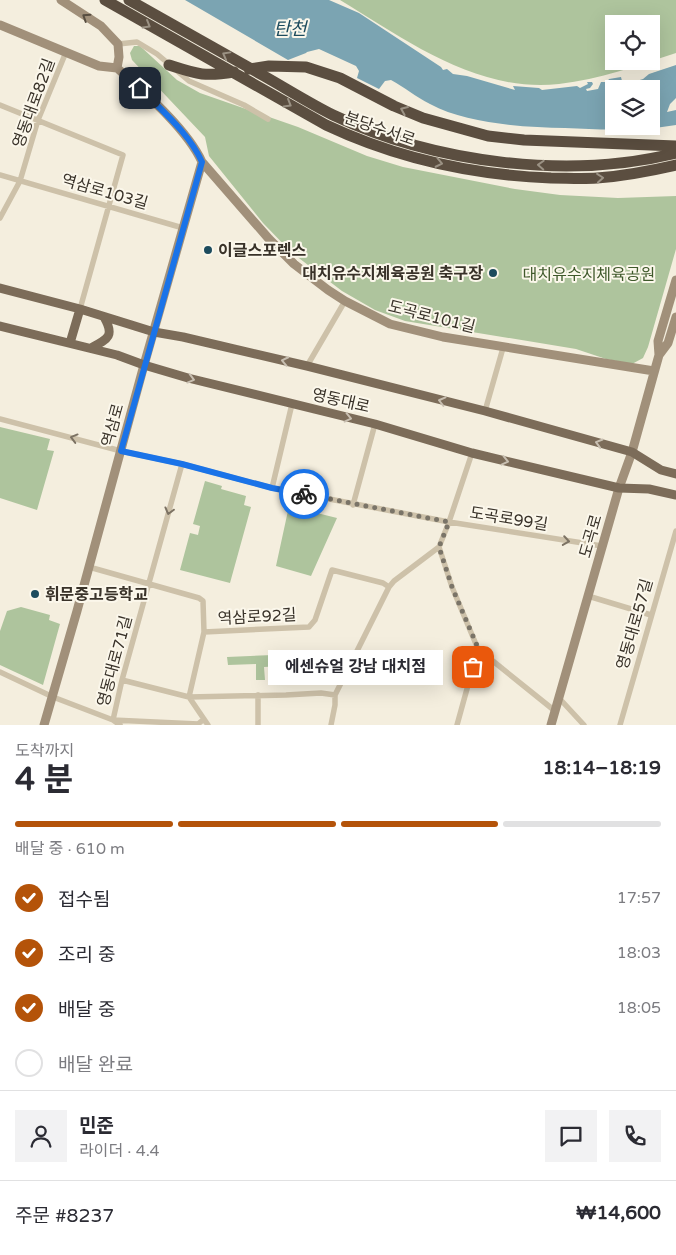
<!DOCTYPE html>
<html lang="ko">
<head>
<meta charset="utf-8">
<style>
	:root { --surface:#fff; --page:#f2f2f3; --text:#2b2b33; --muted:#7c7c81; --line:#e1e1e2; --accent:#b45309 }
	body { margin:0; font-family:"Varela Round","Noto Sans KR",sans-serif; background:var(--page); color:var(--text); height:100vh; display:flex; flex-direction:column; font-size:19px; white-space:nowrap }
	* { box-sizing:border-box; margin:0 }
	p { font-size:16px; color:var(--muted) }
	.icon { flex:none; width:28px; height:28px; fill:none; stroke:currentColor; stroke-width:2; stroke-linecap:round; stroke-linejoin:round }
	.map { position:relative; height:725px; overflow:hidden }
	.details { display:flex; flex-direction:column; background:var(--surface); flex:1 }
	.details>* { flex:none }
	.fabs { position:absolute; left:605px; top:15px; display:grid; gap:10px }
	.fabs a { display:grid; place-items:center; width:55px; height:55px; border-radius:0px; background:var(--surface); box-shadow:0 5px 20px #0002; font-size:25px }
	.pin { position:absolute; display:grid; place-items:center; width:42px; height:42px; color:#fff; margin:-21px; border-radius:10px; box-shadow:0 2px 8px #0006 }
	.courier { position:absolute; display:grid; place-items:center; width:50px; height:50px; margin:-25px; border:4px solid #1a73e8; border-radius:50%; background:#fff; color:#222; box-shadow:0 1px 6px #0007 }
	.bubble { position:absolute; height:35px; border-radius:0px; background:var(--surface); box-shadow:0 5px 20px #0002; font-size:16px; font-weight:700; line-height:35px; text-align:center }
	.summary em { font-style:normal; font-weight:700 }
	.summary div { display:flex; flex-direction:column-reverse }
	.summary { display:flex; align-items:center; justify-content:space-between; height:85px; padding:0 15px }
	h1 { font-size:32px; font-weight:700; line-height:38px }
	.bar { display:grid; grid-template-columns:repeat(4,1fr); gap:8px 5px; align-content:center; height:60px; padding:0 15px }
	.bar i { height:6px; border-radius:4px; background:var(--line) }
	.bar .current { background:var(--accent) }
	.bar p { grid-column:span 4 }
	.line { display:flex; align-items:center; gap:12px; padding:0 15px; border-top:1px solid var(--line) }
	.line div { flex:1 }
	.round { display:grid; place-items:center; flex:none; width:52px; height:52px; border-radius:0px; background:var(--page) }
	ol { padding:0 15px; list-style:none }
	li { display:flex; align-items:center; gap:15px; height:55px }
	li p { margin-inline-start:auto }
	li .icon { padding:5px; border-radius:50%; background:var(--accent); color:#fff; stroke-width:4 }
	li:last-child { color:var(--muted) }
	li i { width:28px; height:28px; border:2px solid var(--line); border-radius:50% }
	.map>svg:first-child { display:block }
</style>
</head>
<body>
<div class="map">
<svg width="676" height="725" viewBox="0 0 676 725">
	<rect width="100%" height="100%" fill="#f4eede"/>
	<path fill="#aec49d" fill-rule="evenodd" d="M340 0H676V53C637 66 600 79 559 84 477 93 406 40 340 0ZM614 24H651V61H614Z
		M134 46H140L177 80 200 93 298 127 367 156 403 167 515 189 560 195 618 198 676 196V249L648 347 643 358 632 364 606 359 576 349 405 321 375 310 342 291 291 252 263 223 209 156 205 137 132 60 130 53Z
		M0 427 50 439 47 450 54 451 37 510 0 498Z
		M205 481 222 486 221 489 246 496 244 505 251 507 230 583 180 570 190 533 198 535 200 526 193 524Z
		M289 506 337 518 311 576 276 566Z
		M21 607 50 615 49 620 60 624 43 685 0 665V631L7 611Z
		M298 654V665L264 667 265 680H256V664L228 665 227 657Z"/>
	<path fill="#7ba4b2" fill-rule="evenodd" d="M185 0H329L359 13 441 67 443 70 447 69 453 74 467 76 515 90 513 86 539 88 542 90 577 86 580 88 588 84 587 82H592L593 84 590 88 586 89 587 91 598 89 601 82H607L609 79 621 77 622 81H618L612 87 613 89H620L624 85 627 86 630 83 643 79 649 74 676 65V98L670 104 667 112 676 110V125C639 131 602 130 565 128 523 127 467 124 430 104 416 97 404 87 391 80L385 81 379 89 357 78 359 71 356 66 319 49 307 52 306 53 288 60ZM614 89H651V126H614Z"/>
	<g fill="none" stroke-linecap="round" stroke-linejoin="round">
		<path stroke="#cdc1a9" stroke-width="5.5" d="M118 44 137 42 157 54 189 81 244 105 268 119
			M0 105 123 155 80 309
			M0 175 183 228
			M0 218 20 181 38 120 66 52
			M307 366 345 301
			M485 411 503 348
			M0 419 121 451 182 464 272 488 449 522 602 546
			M182 464 122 680 113 720 198 724 204 719
			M272 488 292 404
			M353 505 375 424
			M439 547 452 587 478 649 555 711
			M89 567 199 598 203 601 204 632 189 697 208 725
			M588 596 651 615
			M204 632 309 627 315 620 332 570 383 583 389 587
			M0 672 53 697 113 720 120 725
			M122 680 189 697 286 695 321 693 335 695
			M559 698 584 725
			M258 725V695
			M331 725 335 705V695L389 587 394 581 439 547 449 522 472 453
			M457 725 478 649
			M620 725 676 531"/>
		<path stroke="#a1907a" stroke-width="9" d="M61 0 101 26 118 44 119 57 117 68
			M0 25 99 66 117 68
			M117 68C145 93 187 129 202 162L269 239 294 264 328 290 345 301 390 324 443 337 654 371
			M659 355 658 341 676 280
			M44 725 77 611 144 365 202 162
			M551 725 619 488 632 452 659 355 668 343 676 317"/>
		<path stroke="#7c6c59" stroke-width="9" d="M0 288 80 309 154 332 183 337 307 366 485 411 632 452 661 470 676 474
			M0 326 117 355 144 365 188 378 375 424 472 453 619 488 649 489 676 495
			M70 343 80 309
			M91 348C108 339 115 336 104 317"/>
		<path stroke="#5b4e40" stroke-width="11" d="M105 0 326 125C396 158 474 175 551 178 566 178 582 179 597 178 623 176 650 171 676 165
			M129 0C174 25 219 51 264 76 287 89 309 103 333 115 434 163 568 180 676 153
			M169 65C197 74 204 77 234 72
			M249 69 269 66 306 67 340 78 394 106 423 118 488 136 524 140 676 146"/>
	</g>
	<defs><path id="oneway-chevron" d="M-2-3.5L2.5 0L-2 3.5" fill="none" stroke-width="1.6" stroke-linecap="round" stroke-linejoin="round" transform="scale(1.25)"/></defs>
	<use stroke="#584e41" href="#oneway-chevron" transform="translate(86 17) rotate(-147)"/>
	<g stroke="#9b9284">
		<use href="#oneway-chevron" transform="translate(147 25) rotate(30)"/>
		<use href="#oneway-chevron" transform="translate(226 55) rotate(-151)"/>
		<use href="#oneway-chevron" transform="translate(288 104) rotate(30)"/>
		<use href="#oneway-chevron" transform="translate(404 110) rotate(-157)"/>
		<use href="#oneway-chevron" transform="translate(439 163) rotate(12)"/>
		<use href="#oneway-chevron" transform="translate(541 165) rotate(-177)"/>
		<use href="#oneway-chevron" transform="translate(600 178) rotate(-5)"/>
	</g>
	<g stroke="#c8bfb1">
		<use href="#oneway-chevron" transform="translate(285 361) rotate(-168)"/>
		<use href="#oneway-chevron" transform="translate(191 379) rotate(15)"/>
		<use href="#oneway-chevron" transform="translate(442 401) rotate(-166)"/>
		<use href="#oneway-chevron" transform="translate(348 418) rotate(13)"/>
		<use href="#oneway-chevron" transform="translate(599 443) rotate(-164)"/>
		<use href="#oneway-chevron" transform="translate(505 461) rotate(13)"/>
	</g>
	<g stroke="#7c7263">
		<use href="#oneway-chevron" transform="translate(74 438) rotate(-165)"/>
		<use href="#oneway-chevron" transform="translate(169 511) rotate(105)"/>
		<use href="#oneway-chevron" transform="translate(566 541) rotate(9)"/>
	</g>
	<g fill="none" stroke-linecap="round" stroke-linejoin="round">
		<path stroke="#7a7468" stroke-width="5" stroke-dasharray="0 9" d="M304 494 449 522 439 547 452 587 478 648 473 667"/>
		<path stroke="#1a73e8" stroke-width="6" d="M140 88C162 111 189 133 202 162L121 451 182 464 272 488 304 494"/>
	</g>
	<g fill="#1c4b5d" stroke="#fbf7eb" stroke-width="2">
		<circle cx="208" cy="250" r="5"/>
		<circle cx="493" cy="273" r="5"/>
		<circle cx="35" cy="594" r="5"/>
	</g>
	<g text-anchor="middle" stroke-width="4" stroke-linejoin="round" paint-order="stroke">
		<g font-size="16" fill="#393229" stroke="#fbf7eb">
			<text transform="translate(33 103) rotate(-70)" y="6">영동대로82길</text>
			<text transform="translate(380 128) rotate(19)" y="6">분당수서로</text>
			<text transform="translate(105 191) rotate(16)" y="6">역삼로103길</text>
			<text transform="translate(432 316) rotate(14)" y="6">도곡로101길</text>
			<text transform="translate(341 400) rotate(13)" y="6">영동대로</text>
			<text transform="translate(112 425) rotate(-75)" y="6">역삼로</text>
			<text transform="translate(509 518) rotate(9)" y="6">도곡로99길</text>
			<text transform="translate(590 536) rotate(-74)" y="6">도곡로</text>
			<text transform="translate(257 616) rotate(-3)" y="6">역삼로92길</text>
			<text transform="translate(634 624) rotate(-74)" y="6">영동대로57길</text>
			<text transform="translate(114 661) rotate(-75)" y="6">영동대로71길</text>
		</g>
		<g font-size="16" font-weight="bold" fill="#393229" stroke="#fbf7eb" text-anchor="start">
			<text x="218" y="256">이글스포렉스</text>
			<text x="483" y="279" text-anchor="end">대치유수지체육공원 축구장</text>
			<text x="45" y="600">휘문중고등학교</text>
		</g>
		<g font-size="16" fill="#3f592b" stroke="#fbf7eb">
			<text x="589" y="280">대치유수지체육공원</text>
		</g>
		<g font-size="18" font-style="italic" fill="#1c4b5d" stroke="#fbf7eb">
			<text x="290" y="35">탄천</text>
		</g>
	</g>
</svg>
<div class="fabs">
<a><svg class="icon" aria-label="locate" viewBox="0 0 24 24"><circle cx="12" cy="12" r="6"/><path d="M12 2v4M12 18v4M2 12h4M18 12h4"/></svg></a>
<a><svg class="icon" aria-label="layers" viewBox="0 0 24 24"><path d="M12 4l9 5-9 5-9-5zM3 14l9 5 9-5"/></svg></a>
</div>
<div class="pin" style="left:473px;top:667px;background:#ea580c"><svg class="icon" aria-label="bag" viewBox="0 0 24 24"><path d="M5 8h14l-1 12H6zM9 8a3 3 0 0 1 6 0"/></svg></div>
<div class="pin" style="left:140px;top:88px;background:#1f2937"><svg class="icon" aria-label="home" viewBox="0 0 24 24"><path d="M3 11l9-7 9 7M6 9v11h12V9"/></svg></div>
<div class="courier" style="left:304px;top:494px"><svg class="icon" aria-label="bike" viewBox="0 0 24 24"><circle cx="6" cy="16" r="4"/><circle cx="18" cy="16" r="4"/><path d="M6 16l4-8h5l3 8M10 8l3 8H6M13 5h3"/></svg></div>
<div class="bubble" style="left:268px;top:650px;width:175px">에센슈얼 강남 대치점</div>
</div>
<section class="details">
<div class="summary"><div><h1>4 분</h1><p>도착까지</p></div><em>18:14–18:19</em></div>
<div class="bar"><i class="current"></i><i class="current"></i><i class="current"></i><i></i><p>배달 중 · 610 m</p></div>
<ol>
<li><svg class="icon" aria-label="check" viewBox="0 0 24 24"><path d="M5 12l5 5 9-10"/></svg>접수됨<p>17:57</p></li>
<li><svg class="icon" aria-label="check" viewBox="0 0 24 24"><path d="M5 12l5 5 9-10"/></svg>조리 중<p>18:03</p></li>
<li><svg class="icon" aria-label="check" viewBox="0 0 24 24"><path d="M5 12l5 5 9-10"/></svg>배달 중<p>18:05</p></li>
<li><i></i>배달 완료</li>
</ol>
<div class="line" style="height:90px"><a class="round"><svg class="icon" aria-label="person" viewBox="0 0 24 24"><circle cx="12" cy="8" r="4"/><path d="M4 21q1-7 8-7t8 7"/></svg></a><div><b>민준</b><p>라이더 · 4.4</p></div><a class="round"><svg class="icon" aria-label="chat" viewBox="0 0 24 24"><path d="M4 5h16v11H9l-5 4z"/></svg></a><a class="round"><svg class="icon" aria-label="phone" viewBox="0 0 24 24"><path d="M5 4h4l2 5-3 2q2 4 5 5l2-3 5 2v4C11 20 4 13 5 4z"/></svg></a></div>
<div class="line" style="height:65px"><div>주문 #8237</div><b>₩14,600</b></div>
</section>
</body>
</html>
